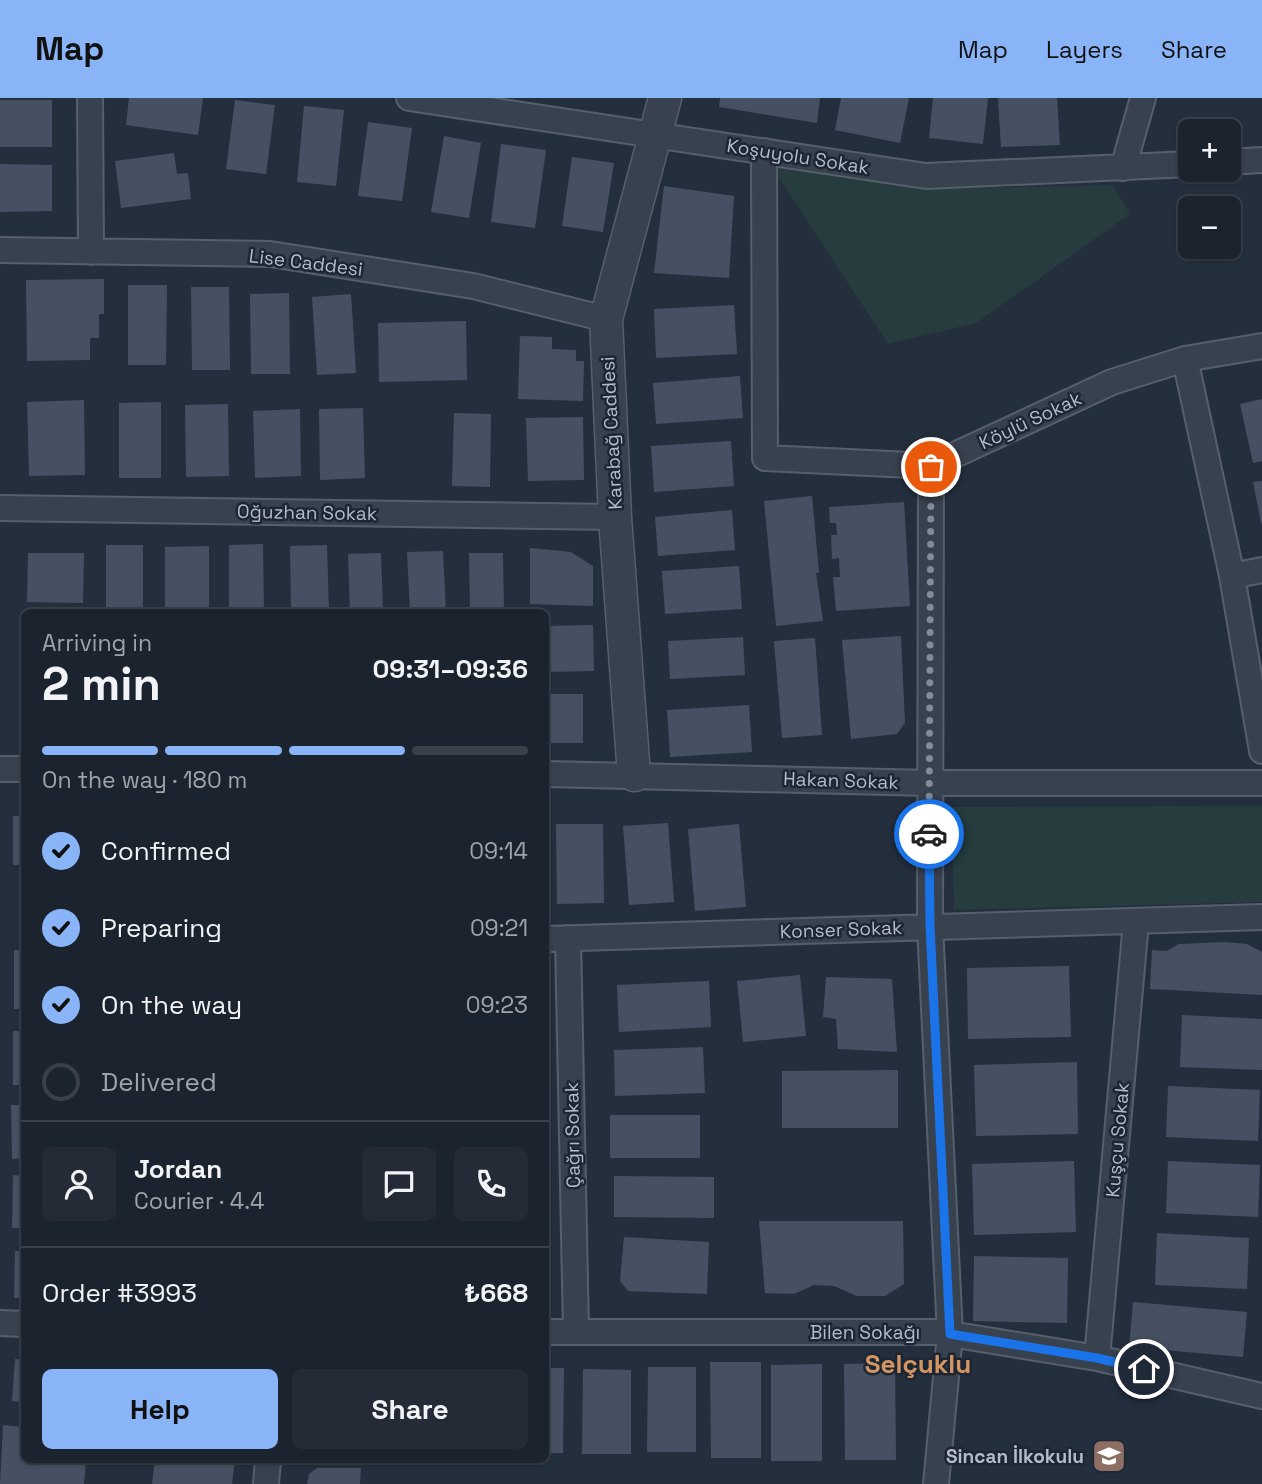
<!DOCTYPE html>
<html lang="en">
<head>
<meta charset="utf-8">
<style>
	:root { --surface:#1b232e; --page:#242b36; --text:#f1f3f6; --muted:#a0a4aa; --line:#39404a; --accent:#8ab4f8 }
	body { margin:0; font-family:"Space Grotesk",sans-serif; background:var(--page); color:var(--text); height:100vh; display:flex; flex-direction:column; font-size:26px; white-space:nowrap }
	* { box-sizing:border-box; margin:0 }
	p { font-size:23px; color:var(--muted) }
	.icon { flex:none; width:38px; height:38px; fill:none; stroke:currentColor; stroke-width:2; stroke-linecap:round; stroke-linejoin:round }
	.map { position:relative; flex:1; overflow:hidden }
	.details { position:absolute; left:21px; top:511px; width:528px; height:854px; display:flex; flex-direction:column; background:var(--surface); border-radius:10px; box-shadow:0 2px 5px #0004,0 0 0 2px var(--line) }
	.details>* { flex:none }
	.controls { position:absolute; left:1178px; top:21px; display:grid; gap:14px }
	.controls a { display:grid; place-items:center; width:63px; height:63px; border-radius:10px; background:var(--surface); box-shadow:0 2px 5px #0004,0 0 0 2px var(--line); font-size:35px }
	.pin { position:absolute; display:grid; place-items:center; width:60px; height:60px; color:#fff; margin:-30px; border:4px solid #fff; border-radius:50%; box-shadow:0 2px 7px #0007 }
	.courier { position:absolute; display:grid; place-items:center; width:70px; height:70px; margin:-35px; border:5px solid #1a73e8; border-radius:50%; background:#fff; color:#222; box-shadow:0 2px 9px #0007 }
	.overview em { font-style:normal; font-weight:700 }
	.overview div { display:flex; flex-direction:column-reverse }
	.overview { display:flex; align-items:center; justify-content:space-between; height:119px; padding:0 21px }
	h1 { font-size:46px; font-weight:700; line-height:52px }
	.bar { display:grid; grid-template-columns:repeat(4,1fr); gap:10px 7px; align-content:center; height:84px; padding:0 21px }
	.bar i { height:9px; border-radius:5px; background:var(--line) }
	.bar .active { background:var(--accent) }
	.bar p { grid-column:span 4 }
	.line { display:flex; align-items:center; gap:18px; padding:0 21px; border-top:2px solid var(--line) }
	.line div { flex:1 }
	.round { display:grid; place-items:center; flex:none; width:74px; height:74px; border-radius:10px; background:var(--page) }
	ol { padding:0 21px; list-style:none }
	li { display:flex; align-items:center; gap:21px; height:77px }
	li p { margin-inline-start:auto }
	li .icon { padding:7px; border-radius:50%; background:var(--accent); color:#111; stroke-width:4 }
	li:last-child { color:var(--muted) }
	li i { width:38px; height:38px; border:4px solid var(--line); border-radius:50% }
	.action { display:flex; gap:14px; margin-top:auto; padding:14px 21px }
	.action a { flex:1; height:80px; border-radius:10px; background:var(--accent); color:#111; font-size:28px; font-weight:700; line-height:80px; text-align:center }
	.action a+a { background:var(--page); color:var(--text) }
	header { display:flex; align-items:center; gap:42px; box-sizing:border-box; height:98px; padding:0 35px; background:var(--accent); color:#111 }
	header strong { font-size:33px }
	nav { display:flex; gap:38px; margin-inline-start:auto; font-size:24px }
	.map>svg:first-child { display:block }
</style>
</head>
<body>
<header>
<strong>Map</strong>
<nav><a>Map</a><a>Layers</a><a>Share</a></nav>
</header>
<div class="map">
<svg width="1262" height="1386" viewBox="0 0 1262 1386">
	<rect width="100%" height="100%" fill="#242f3e"/>
	<path fill="#263c3f" d="M768 63 930 91 1112 87 1130 116 976 225 888 246Z
		M1262 708V804L954 812 951 709Z"/>
	<path fill="#455162" d="M129 0H203L198 37 126 27Z
		M720 0H820L817 25 719 9Z
		M841 0H909L900 45 835 32Z
		M933 0H988L983 46 929 40Z
		M998 0H1057L1060 47 1001 49Z
		M0 2H52V49H0Z
		M235 2 275 7 266 76 226 71Z
		M304 8 344 12 336 88 297 84Z
		M368 24 412 30 402 103 358 98Z
		M444 38 481 45 469 120 431 114Z
		M501 46 546 52 535 130 491 124Z
		M174 55 177 76 188 75 191 101 121 110 115 63Z
		M572 59 614 65 603 134 562 128Z
		M0 66 52 67V113L0 114Z
		M664 88 734 98 729 180 654 175Z
		M104 181V216H99V240H90V262L27 263 26 182Z
		M128 187H167L166 267H128Z
		M191 189H229L230 272H192Z
		M289 195 290 276H251L250 196Z
		M351 196 356 275 317 277 312 199Z
		M734 207 737 256 656 260 654 211Z
		M466 223 467 282 379 284 378 225Z
		M520 238 552 239V251L576 252V263H584L583 303 518 301Z
		M740 278 743 320 656 326 653 285Z
		M1262 301V363L1253 365 1240 306Z
		M84 302 85 377 29 378 27 304Z
		M161 304V380H119V305Z
		M228 306 229 378 186 379 185 307Z
		M363 310 365 380 320 382 319 311Z
		M300 311 301 378 255 380 253 313Z
		M454 315 491 316 490 389 452 388Z
		M583 319 584 382 528 383 526 320Z
		M731 343 734 388 654 394 651 348Z
		M1262 383V425H1261L1253 384Z
		M812 398 819 475H816L823 523 776 528 764 403Z
		M904 404 910 508 836 513 833 479H840L839 460 832 461 831 437H837L836 425H830L829 409Z
		M732 412 735 452 658 458 655 419Z
		M263 446 264 514H229V447Z
		M106 447H143V514H106Z
		M327 447 329 514H291L290 448Z
		M209 448V514H165V449Z
		M530 450 571 454 593 468V508L530 506Z
		M443 453 446 514H410L407 454Z
		M28 455H84L83 505 27 504Z
		M381 455 383 514H350L348 456Z
		M469 455H503L504 514H470Z
		M739 468 742 511 665 516 662 473Z
		M593 527 594 573 546 574V528Z
		M901 538 905 625 897 636 851 641 842 542Z
		M743 539 745 577 670 581 668 543Z
		M815 540 822 637 782 640 774 543Z
		M546 596H583V645H546Z
		M749 607 752 654 670 659 667 612Z
		M13 718H24V767H13Z
		M668 725 674 804 629 807 623 728Z
		M556 726H603L604 805 557 806Z
		M739 726 746 809 695 813 688 731Z
		M20 785H24V833H20Z
		M1225 844 1247 846 1262 854V897L1150 891 1152 852 1167 853 1179 846Z
		M14 852H24V911H14Z
		M1069 868 1071 939 968 941 967 870Z
		M800 877 806 938 743 944 737 883Z
		M826 879 892 881 897 954 838 951 836 921 823 919Z
		M709 883 711 929 619 934 617 887Z
		M1182 917 1262 921V972L1180 969Z
		M13 933H24V987H13Z
		M703 949 705 995 615 998 614 952Z
		M1077 964 1078 1036 976 1038 974 967Z
		M898 972V1030H782V973Z
		M1168 988 1260 992 1258 1043 1166 1039Z
		M11 1007H24V1060L12 1061Z
		M610 1017H700V1060H610Z
		M1074 1063 1076 1134 974 1137 972 1066Z
		M1168 1063 1260 1067 1258 1119 1166 1115Z
		M13 1077 24 1078V1130H12Z
		M614 1078 714 1079V1120L614 1119Z
		M759 1123H903L904 1186 885 1198H857L834 1188 814 1187 794 1196 765 1195Z
		M1157 1135 1249 1140 1247 1191 1155 1187Z
		M624 1139 709 1144 707 1196 628 1193 620 1183Z
		M15 1153H24V1200H14Z
		M974 1158 1068 1160 1067 1225 973 1223Z
		M1133 1204 1247 1214 1243 1259 1129 1249Z
		M15 1261 24 1262V1304L12 1303Z
		M710 1264H761V1360H711Z
		M895 1265 896 1362H845L844 1266Z
		M822 1266V1363H771V1267Z
		M648 1269H696V1354H647Z
		M546 1270H564L563 1355H546Z
		M583 1271 631 1272V1356H582Z
		M3 1327 24 1329V1362H86L84 1386H0Z
		M155 1362H235L232 1386H152Z
		M317 1370H361L360 1386H307L309 1376Z"/>
	<g fill="none" stroke-linecap="round" stroke-linejoin="round">
		<g stroke="#565f6c" stroke-width="28">
			<path id="minor" d="M90 0 91 154
				M409 0 926 78 1190 66
				M764 53 765 360 931 368
				M1228 64 1262 62
				M1123 70 1143 0
				M0 152 270 156 473 188 606 221
				M1185 261 1232 478 1262 653
				M0 410 615 419
				M1232 478 1262 472
				M0 671H24
				M546 676 929 685H1262
				M568 840 576 1234
				M546 841 1262 819
				M0 1225 24 1226
				M546 1234H938L1097 1260 1262 1298
				M1097 1260 1136 824
				M266 1386 268 1362
				M936 1386 950 1236 930 828 931 368 1112 284 1185 261 1262 248"/>
		</g>
		<g stroke="#565f6c" stroke-width="35">
			<path id="tertiary" d="M634 677 615 419 606 221 665 0"/>
		</g>
		<use href="#minor" stroke="#38414e" stroke-width="24"/>
		<use href="#tertiary" stroke="#38414e" stroke-width="32"/>
	</g>
	<g fill="none" stroke-linecap="round" stroke-linejoin="round">
		<path stroke="#828b98" stroke-width="7" stroke-dasharray="0 12.6" d="M929 736 931 369"/>
		<path stroke="#1a73e8" stroke-width="9" d="M929 736 930 828 950 1236 1097 1260 1144 1271"/>
	</g>
	<defs>
		<g id="school-square" transform="scale(1.75)"><rect x="-9" y="-9" width="18" height="18" rx="4" fill="#8d6e63" stroke="#1d2633"/><path d="M0-5L7-2L0 1L-7-2ZM-4 1L0 2.5L4 1V4Q0 6-4 4Z" fill="#fff"/></g>
	</defs>
	<g fill-rule="evenodd">
		<use href="#school-square" x="1109" y="1358"/>
	</g>
	<g text-anchor="middle" stroke-width="5" stroke-linejoin="round" paint-order="stroke">
		<g font-size="19" fill="#b4bcc9" stroke="#1d2633">
			<text transform="translate(798 58) rotate(9)" y="7">Koşuyolu Sokak</text>
			<text transform="translate(306 164) rotate(7)" y="7">Lise Caddesi</text>
			<text transform="translate(1030 322) rotate(-25)" y="7">Köylü Sokak</text>
			<text transform="translate(611 335) rotate(-93)" y="7">Karabağ Caddesi</text>
			<text transform="translate(307 414) rotate(1)" y="7">Oğuzhan Sokak</text>
			<text transform="translate(841 682) rotate(2)" y="7">Hakan Sokak</text>
			<text transform="translate(841 831) rotate(-2)" y="7">Konser Sokak</text>
			<text transform="translate(572 1037) rotate(-91)" y="7">Çağrı Sokak</text>
			<text transform="translate(1117 1042) rotate(-85)" y="7">Kuşçu Sokak</text>
			<text x="865" y="1241">Bilen Sokağı</text>
		</g>
		<g font-size="19" font-weight="bold" fill="#b4bcc9" stroke="#1d2633" text-anchor="end">
			<text x="1084" y="1365">Sincan İlkokulu</text>
		</g>
		<g font-size="26" font-weight="bold" fill="#d59563" stroke="#1d2633">
			<text x="918" y="1275">Selçuklu</text>
		</g>
	</g>
</svg>
<div class="controls">
<a>+</a>
<a>−</a>
</div>
<div class="pin" style="left:931px;top:369px;background:#ea580c"><svg class="icon" aria-label="bag" viewBox="0 0 24 24"><path d="M5 8h14l-1 12H6zM9 8a3 3 0 0 1 6 0"/></svg></div>
<div class="pin" style="left:1144px;top:1271px;background:#1f2937"><svg class="icon" aria-label="home" viewBox="0 0 24 24"><path d="M3 11l9-7 9 7M6 9v11h12V9"/></svg></div>
<div class="courier" style="left:929px;top:736px"><svg class="icon" aria-label="car" viewBox="0 0 24 24"><path d="M5 17H2v-5l4-1 3-4h7l3 4 3 1v5h-3M9 17h6M6 11h13"/><circle cx="7" cy="17" r="2"/><circle cx="17" cy="17" r="2"/></svg></div>
<section class="details">
<div class="overview"><div><h1>2 min</h1><p>Arriving in</p></div><em>09:31–09:36</em></div>
<div class="bar"><i class="active"></i><i class="active"></i><i class="active"></i><i></i><p>On the way · 180 m</p></div>
<ol>
<li><svg class="icon" aria-label="check" viewBox="0 0 24 24"><path d="M5 12l5 5 9-10"/></svg>Confirmed<p>09:14</p></li>
<li><svg class="icon" aria-label="check" viewBox="0 0 24 24"><path d="M5 12l5 5 9-10"/></svg>Preparing<p>09:21</p></li>
<li><svg class="icon" aria-label="check" viewBox="0 0 24 24"><path d="M5 12l5 5 9-10"/></svg>On the way<p>09:23</p></li>
<li><i></i>Delivered</li>
</ol>
<div class="line" style="height:126px"><a class="round"><svg class="icon" aria-label="person" viewBox="0 0 24 24"><circle cx="12" cy="8" r="4"/><path d="M4 21q1-7 8-7t8 7"/></svg></a><div><b>Jordan</b><p>Courier · 4.4</p></div><a class="round"><svg class="icon" aria-label="chat" viewBox="0 0 24 24"><path d="M4 5h16v11H9l-5 4z"/></svg></a><a class="round"><svg class="icon" aria-label="phone" viewBox="0 0 24 24"><path d="M5 4h4l2 5-3 2q2 4 5 5l2-3 5 2v4C11 20 4 13 5 4z"/></svg></a></div>
<div class="line" style="height:91px"><div>Order #3993</div><b>₺668</b></div>
<div class="action"><a>Help</a><a>Share</a></div>
</section>
</div>
</body>
</html>
